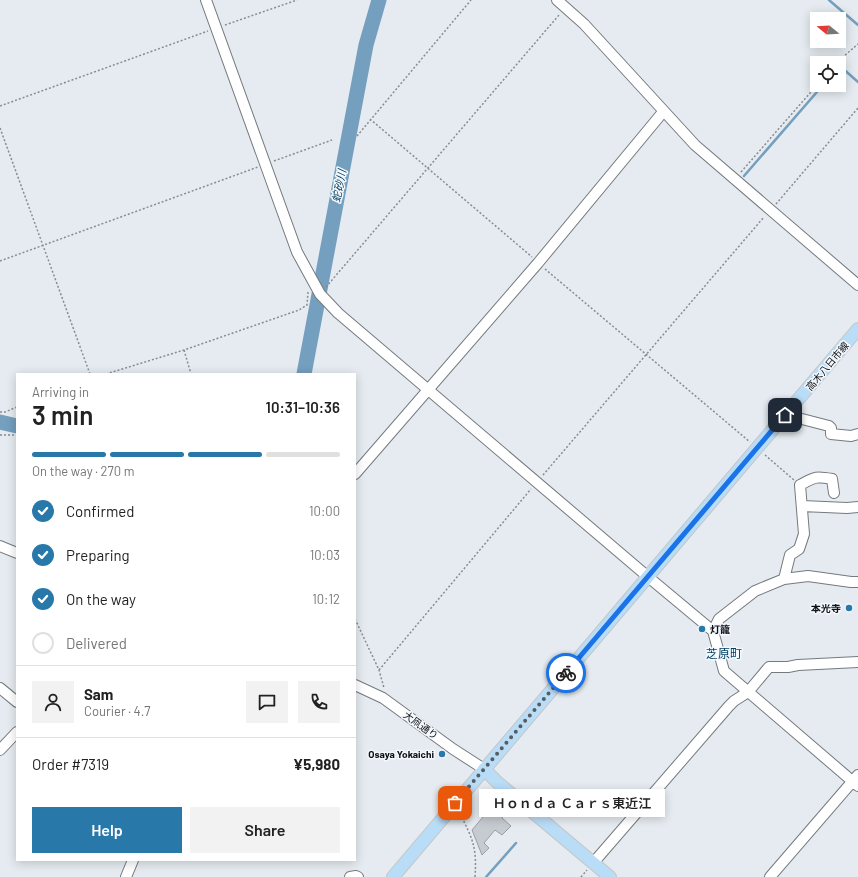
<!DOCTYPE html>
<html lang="en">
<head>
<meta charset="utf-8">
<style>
	:root { --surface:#fff; --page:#f2f2f2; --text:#222; --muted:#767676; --line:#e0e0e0; --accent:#2978aa }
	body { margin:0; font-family:Barlow,"Noto Sans JP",sans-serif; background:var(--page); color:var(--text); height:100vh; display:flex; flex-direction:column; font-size:15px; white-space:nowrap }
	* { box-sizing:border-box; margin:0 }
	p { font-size:13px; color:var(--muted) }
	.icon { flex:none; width:22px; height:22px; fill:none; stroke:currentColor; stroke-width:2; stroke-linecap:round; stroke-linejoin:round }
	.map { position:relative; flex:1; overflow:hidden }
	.sheet { position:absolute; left:16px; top:373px; width:340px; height:488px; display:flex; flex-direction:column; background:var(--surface); border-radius:0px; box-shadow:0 2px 10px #0003 }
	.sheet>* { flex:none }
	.needle { width:26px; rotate:288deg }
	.tools { position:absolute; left:810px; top:12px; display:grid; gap:8px }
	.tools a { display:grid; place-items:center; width:36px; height:36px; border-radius:0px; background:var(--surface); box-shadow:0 2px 10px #0003; font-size:20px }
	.pin { position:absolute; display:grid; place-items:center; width:34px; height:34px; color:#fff; margin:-17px; border-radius:8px; box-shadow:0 2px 6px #0006 }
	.courier { position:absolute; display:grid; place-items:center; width:40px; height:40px; margin:-20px; border:3px solid #1a73e8; border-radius:50%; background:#fff; color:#222; box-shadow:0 1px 5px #0007 }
	.bubble { position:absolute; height:28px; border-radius:0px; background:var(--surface); box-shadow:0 2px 10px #0003; font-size:13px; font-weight:600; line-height:28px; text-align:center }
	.summary em { font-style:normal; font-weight:600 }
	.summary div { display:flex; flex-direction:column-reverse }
	.summary { display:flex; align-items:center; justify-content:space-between; height:68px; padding:0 16px }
	h1 { font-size:26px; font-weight:600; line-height:30px }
	.bar { display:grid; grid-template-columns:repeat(4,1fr); gap:6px 4px; align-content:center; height:48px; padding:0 16px }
	.bar i { height:5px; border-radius:3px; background:var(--line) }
	.bar .selected { background:var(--accent) }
	.bar p { grid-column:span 4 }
	.line { display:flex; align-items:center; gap:10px; padding:0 16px; border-top:1px solid var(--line) }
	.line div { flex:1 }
	.round { display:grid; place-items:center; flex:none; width:42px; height:42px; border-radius:0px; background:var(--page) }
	ol { padding:0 16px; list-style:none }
	li { display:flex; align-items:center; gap:12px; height:44px }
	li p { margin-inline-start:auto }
	li .icon { padding:4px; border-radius:50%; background:var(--accent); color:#fff; stroke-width:4 }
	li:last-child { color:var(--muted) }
	li i { width:22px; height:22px; border:2px solid var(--line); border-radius:50% }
	.action { display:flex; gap:8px; margin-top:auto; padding:8px 16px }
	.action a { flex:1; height:46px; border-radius:0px; background:var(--accent); color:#fff; font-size:16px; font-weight:600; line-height:46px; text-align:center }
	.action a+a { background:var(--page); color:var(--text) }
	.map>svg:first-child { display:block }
</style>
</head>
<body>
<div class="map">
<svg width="858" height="877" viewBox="0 0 858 877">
	<rect width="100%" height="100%" fill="#e5ebf0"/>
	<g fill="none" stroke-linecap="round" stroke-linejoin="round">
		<path stroke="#749fbe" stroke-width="2.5" d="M829 0 858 25
			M839 67 840 66 858 82
			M744 176 823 85
			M486 877 516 843"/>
		<path stroke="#749fbe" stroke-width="15" d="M304 374 366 45 379 0
			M0 422 17 426"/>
	</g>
	<path fill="#c5cbd0" stroke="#999ea3" d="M494 804 505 813 502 818 511 826 502 835 495 830 484 843 489 848 482 855 472 830Z"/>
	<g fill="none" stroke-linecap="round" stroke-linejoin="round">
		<g stroke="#757a7e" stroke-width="12">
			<path id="minor" d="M206 0 297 252 320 294 338 313 647 576 713 631 724 671 858 786
				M557 0 584 24 695 145 858 285
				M802 419 829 426 831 428V434L851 436 858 434
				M355 474 538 263 663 112
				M802 506 847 508 858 507
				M0 546 17 553
				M784 579 790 555 799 549 804 534 800 485C815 477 815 476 832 479L834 493
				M713 631 719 619 755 591 784 579 808 576 851 582H858
				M355 685 383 698 453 749 484 769
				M0 688 17 702
				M0 750 17 732
				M594 862 729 706 734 701 748 692 769 667H788L798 665 858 662
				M126 877 133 860
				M350 877 356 876 358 877
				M770 877 858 775"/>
		</g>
		<g stroke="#c5c6c6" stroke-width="14">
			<path id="major" d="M484 769 497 782 610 877
				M393 877 858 329"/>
		</g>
		<path stroke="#888c90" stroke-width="1.5" stroke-dasharray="2 2" stroke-linecap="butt" d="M225 25 297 0
			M836 63 858 44
			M0 106 208 31
			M370 119 532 257
			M0 128 90 374
			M357 136 471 0
			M274 161 332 140
			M741 172 817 85
			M776 204 858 108
			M0 261 258 167
			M545 269 750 442
			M326 287 559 15
			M184 350 191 374
			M106 374 184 350 299 310 307 305 308 292
			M0 412H5L17 407
			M0 435H17
			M765 455 794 480
			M543 475 764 217
			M355 619 379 670 384 688
			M379 670 531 489
			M460 814C473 839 477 848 475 877
			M581 877 587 870"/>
		<use href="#minor" stroke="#fff" stroke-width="10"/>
		<use href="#major" stroke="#b9dcf7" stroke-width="12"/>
	</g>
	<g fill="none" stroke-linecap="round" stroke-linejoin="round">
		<path stroke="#5a5d60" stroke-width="4" stroke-dasharray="0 7.2" d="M455 803 566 673"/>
		<path stroke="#1a73e8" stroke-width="5" d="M566 673 785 415"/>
	</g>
	<g fill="#2978aa" stroke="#f2f8fd" stroke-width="1.5">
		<circle cx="849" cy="608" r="4"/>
		<circle cx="702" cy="629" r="4"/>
		<circle cx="442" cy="754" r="4"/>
	</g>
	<g text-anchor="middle" stroke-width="3" stroke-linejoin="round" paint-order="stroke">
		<g font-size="10" fill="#0f1012" stroke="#f2f8fd">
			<text transform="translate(827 366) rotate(-50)" y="4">高木八日市線</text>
			<text transform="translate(421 725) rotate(36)" y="4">大凧通り</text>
		</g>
		<g font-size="10" font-weight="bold" fill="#0f1012" stroke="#f2f8fd" text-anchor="end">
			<text x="841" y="612">本光寺</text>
			<text x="710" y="633" text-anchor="start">灯籠</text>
			<text x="434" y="758">Osaya Yokaichi</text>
		</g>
		<g font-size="11" font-style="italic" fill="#0c4161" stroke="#f2f8fd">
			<text transform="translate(339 186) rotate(-79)" y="4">蛇砂川</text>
		</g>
		<g font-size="12" fill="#033f61" stroke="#f2f8fd">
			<text x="724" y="658">芝原町</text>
		</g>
	</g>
</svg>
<div class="tools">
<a><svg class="needle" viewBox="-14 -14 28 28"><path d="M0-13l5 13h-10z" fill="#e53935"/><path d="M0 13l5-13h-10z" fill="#767676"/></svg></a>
<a><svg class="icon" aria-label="locate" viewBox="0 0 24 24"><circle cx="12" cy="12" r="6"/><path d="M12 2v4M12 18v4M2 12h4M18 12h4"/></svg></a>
</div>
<div class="pin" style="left:455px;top:803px;background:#ea580c"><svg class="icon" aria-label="bag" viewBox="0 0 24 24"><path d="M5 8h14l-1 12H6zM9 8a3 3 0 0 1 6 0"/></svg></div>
<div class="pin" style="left:785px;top:415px;background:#1f2937"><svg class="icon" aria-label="home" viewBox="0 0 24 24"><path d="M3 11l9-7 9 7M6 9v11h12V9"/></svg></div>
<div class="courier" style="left:566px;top:673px"><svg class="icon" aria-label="bike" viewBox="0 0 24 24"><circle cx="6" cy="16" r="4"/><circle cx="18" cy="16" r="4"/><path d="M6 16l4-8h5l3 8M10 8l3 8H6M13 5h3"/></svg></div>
<div class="bubble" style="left:479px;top:789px;width:186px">Ｈｏｎｄａ Ｃａｒｓ東近江</div>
<section class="sheet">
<div class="summary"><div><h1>3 min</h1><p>Arriving in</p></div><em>10:31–10:36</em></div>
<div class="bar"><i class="selected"></i><i class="selected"></i><i class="selected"></i><i></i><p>On the way · 270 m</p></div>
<ol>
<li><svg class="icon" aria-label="check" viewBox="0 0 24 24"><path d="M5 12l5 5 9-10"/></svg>Confirmed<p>10:00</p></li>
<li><svg class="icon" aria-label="check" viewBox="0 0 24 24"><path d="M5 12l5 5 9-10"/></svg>Preparing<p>10:03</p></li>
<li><svg class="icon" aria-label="check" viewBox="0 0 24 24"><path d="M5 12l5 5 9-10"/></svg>On the way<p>10:12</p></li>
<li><i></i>Delivered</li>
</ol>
<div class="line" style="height:72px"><a class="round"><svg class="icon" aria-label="person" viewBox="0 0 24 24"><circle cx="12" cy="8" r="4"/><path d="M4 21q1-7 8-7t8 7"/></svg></a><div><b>Sam</b><p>Courier · 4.7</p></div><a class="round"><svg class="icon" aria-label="chat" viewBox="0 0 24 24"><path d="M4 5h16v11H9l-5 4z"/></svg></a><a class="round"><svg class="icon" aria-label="phone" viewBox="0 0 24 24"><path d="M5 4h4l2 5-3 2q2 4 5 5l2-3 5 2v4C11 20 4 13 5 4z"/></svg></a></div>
<div class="line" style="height:52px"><div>Order #7319</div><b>¥5,980</b></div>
<div class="action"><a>Help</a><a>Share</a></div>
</section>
</div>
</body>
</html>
